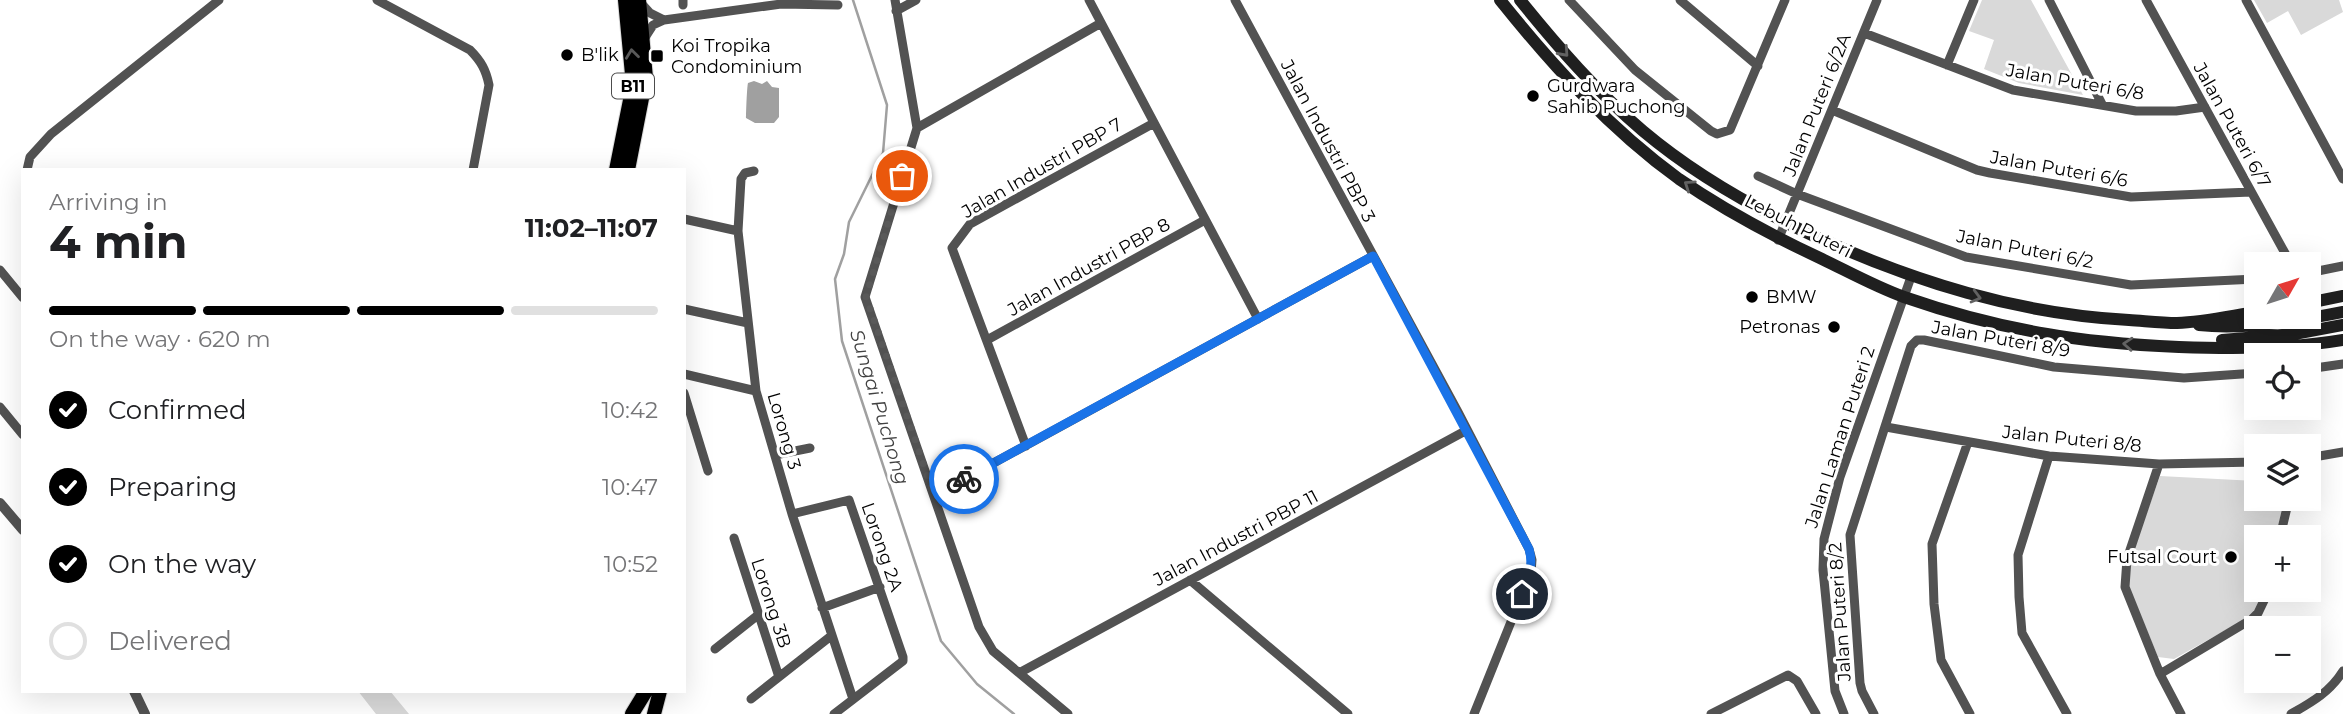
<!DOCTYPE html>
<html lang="en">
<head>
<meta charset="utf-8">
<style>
	:root { --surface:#fff; --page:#f2f2f2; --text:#202124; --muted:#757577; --line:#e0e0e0; --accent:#000 }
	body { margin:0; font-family:Montserrat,sans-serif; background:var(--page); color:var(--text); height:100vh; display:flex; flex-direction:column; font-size:26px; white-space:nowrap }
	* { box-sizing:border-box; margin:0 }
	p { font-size:23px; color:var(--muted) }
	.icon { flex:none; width:38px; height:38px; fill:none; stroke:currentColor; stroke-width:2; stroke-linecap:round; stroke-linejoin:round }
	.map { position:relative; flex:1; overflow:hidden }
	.details { position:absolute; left:21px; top:168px; width:665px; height:525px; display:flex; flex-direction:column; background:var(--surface); border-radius:0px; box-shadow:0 7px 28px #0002 }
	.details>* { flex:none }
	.needle { width:46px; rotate:51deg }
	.tools { position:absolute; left:2244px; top:252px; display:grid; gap:14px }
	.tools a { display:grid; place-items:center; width:77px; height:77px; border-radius:0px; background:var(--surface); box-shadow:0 7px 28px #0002; font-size:35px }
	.pin { position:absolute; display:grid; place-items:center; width:60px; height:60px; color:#fff; margin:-30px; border:4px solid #fff; border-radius:50%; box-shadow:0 2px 7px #0007 }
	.courier { position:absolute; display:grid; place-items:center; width:70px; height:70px; margin:-35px; border:5px solid #1a73e8; border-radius:50%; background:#fff; color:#222; box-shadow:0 2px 9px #0007 }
	.head em { font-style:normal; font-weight:700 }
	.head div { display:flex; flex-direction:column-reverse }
	.head { display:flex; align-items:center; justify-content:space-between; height:119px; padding:0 28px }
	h1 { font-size:46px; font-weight:700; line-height:52px }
	.bar { display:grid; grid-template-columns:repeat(4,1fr); gap:10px 7px; align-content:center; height:84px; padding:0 28px }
	.bar i { height:9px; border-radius:5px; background:var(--line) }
	.bar .active { background:var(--accent) }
	.bar p { grid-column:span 4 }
	ol { padding:0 28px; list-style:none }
	li { display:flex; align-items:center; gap:21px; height:77px }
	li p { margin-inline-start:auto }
	li .icon { padding:7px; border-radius:50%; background:var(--accent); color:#fff; stroke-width:4 }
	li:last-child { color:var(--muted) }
	li i { width:38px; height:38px; border:4px solid var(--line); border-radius:50% }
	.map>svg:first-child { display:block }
</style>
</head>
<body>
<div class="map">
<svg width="2343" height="714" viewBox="0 0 2343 714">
	<rect width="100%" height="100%" fill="#fff"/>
	<path fill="#d9d9d9" d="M1982 0H2031L2083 95 2019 83 1984 69 1994 40 1969 31Z
		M2254 0H2339L2343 12 2301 35 2288 11 2267 23Z
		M2160 476 2256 481V499H2284L2276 537H2256V590H2264L2260 606 2247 618 2174 659 2158 657 2129 587 2131 557Z
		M358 691H390L409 714H376Z"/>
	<path fill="#a0a0a0" d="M754 81 762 84 767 81 772 87 779 88V117L774 123H755L746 118C746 114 747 85 748 83Z"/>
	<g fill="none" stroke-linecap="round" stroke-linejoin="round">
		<path stroke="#a0a0a0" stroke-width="2.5" d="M853 0 887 105 883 153 849 222 844 254 835 279 842 341 941 641 977 684 1014 714"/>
		<g stroke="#dbdbdb" stroke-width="16">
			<path id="primary" d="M616 170 633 85 625 0
				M628 170 646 78 639 0
				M632 714 646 691
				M654 714 660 691"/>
		</g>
		<path stroke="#525252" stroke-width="9" d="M377 0 470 50C481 61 486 70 489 85L473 170
			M683 0V5
			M895 0 917 128 865 297 979 627 993 651 1068 714
			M1089 0 1258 319
			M1235 0 1458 412 1529 549 1532 560 1531 572 1474 714
			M1569 0 1635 70 1711 131 1717 134 1730 130 1785 0
			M1680 0 1758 66
			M2049 0 2102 104
			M2146 0 2291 264
			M2246 0 2343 179
			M640 2 650 13 664 20
			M896 11 916 0
			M1864 33 2013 90 2136 111H2176L2205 107
			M644 39 653 25 664 20 781 4 838 5
			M1947 65 1974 0
			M1832 110 1977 170 1990 173 2131 197 2251 192
			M917 128 1101 23
			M27 170 30 157 51 134 219 0
			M754 171 745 173 741 179 738 231 756 391 792 514 853 699
			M1758 176 1797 194 1966 257 2131 285 2256 279
			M684 219 738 231
			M1778 240 1877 0
			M0 270 23 298
			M2308 273 2343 266
			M684 309 748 323
			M987 340 1205 220
			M2308 369 2343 364
			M684 374 756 391
			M684 393 708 471
			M0 407 23 435
			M1886 427 2049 456 2159 464 2256 462
			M1968 442 1932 544 1934 604 1941 660 1970 714
			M1026 446 952 248 970 224 1154 123
			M775 455 810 448
			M2049 456 2018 555 2019 597 2022 633 2067 714
			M2308 458 2343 452
			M2159 464 2127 559 2125 587 2160 674 2181 714
			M935 495 1373 256
			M792 514 849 500 903 657V661L834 714
			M2280 537 2289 499
			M734 538 779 677
			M1190 580 1348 714
			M822 608 880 587
			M715 649 758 615
			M1019 673 1467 430
			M2160 674 2252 619 2258 613 2269 590
			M751 699 831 636
			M1711 714 1788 675 1797 681 1816 714
			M1844 714 1835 691 1823 570 1824 539 1840 477 1911 277
			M1874 714 1862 691 1860 683 1850 535 1911 346 1917 340H1924L2054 367 2184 378 2256 373
			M2291 714C2312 702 2330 692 2343 671"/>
		<path stroke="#525252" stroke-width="10" d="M0 503 23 530
			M134 691 145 714"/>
		<path stroke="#1f1f1f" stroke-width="12" d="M1500 0C1553 66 1610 129 1679 179 1724 210 1773 236 1822 259 1849 272 1876 287 1904 297 1950 313 1999 326 2047 334 2091 342 2135 345 2179 347 2234 349 2289 349 2343 340
			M1520 0C1558 47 1597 92 1643 131 1694 174 1754 208 1814 236 1915 282 2018 314 2129 320 2145 321 2161 323 2177 323 2203 322 2230 316 2256 312
			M2308 303 2343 296
			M2199 325C2244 330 2298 321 2343 312
			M2222 340 2294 334 2343 325"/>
		<use href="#primary" stroke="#000" stroke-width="14"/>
	</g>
	<defs><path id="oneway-chevron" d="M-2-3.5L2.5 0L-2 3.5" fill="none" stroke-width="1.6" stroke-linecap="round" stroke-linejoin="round" transform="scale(1.75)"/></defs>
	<g stroke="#626262">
		<use href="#oneway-chevron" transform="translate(1564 52) rotate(48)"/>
		<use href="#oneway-chevron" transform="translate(1689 185) rotate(-146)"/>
		<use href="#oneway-chevron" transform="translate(1976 297) rotate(15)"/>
		<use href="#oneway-chevron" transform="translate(2128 344) rotate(-176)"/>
	</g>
	<use stroke="#595959" href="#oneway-chevron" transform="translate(632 54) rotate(-97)"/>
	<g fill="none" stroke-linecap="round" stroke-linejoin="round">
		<path stroke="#595959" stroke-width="7" stroke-dasharray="0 12.6" d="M902 176 866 297 934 495 964 479"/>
		<path stroke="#1a73e8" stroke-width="9" d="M964 479 1373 256 1529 549C1534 566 1528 578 1522 594"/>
	</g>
	<g fill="#000" stroke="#fff" stroke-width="2.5">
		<circle cx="567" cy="55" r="7"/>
		<rect x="650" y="49" width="14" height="14" rx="3.5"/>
		<circle cx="1533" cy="96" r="7"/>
		<circle cx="1752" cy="297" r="7"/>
		<circle cx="1834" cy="327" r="7"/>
		<circle cx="2231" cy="557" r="7"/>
	</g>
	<g text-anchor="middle" stroke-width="6" stroke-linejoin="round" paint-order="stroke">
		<rect fill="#fff" stroke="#4c4c4c" stroke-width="2" x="612" y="73.5" width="42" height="25" rx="5"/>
		<g font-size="16" font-weight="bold" fill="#000">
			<text x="633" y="92">B11</text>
		</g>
		<g font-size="18" fill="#000" stroke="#fff" text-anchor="start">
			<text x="671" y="52">Koi Tropika<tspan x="671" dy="21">Condominium</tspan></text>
			<text x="581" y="61">B'lik</text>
			<text x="1547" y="92">Gurdwara<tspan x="1547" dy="21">Sahib Puchong</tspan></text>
			<text x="1766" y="303">BMW</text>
			<text x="1820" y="333" text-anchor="end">Petronas</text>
			<text x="2217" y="563" text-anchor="end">Futsal Court</text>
		</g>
		<g font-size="18" fill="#000" stroke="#fff">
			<text transform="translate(2075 82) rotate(10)" y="6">Jalan Puteri 6/8</text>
			<text transform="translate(1817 105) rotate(-68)" y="6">Jalan Puteri 6/2A</text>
			<text transform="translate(2232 125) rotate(61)" y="6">Jalan Puteri 6/7</text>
			<text transform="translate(1328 141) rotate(62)" y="6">Jalan Industri PBP 3</text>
			<text transform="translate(1042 168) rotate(-30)" y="6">Jalan Industri PBP 7</text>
			<text transform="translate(2059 169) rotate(10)" y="6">Jalan Puteri 6/6</text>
			<text transform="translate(1798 226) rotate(27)" y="6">Lebuh Puteri</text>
			<text transform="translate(2025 249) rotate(11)" y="6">Jalan Puteri 6/2</text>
			<text transform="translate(1089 267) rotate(-29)" y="6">Jalan Industri PBP 8</text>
			<text transform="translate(2001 339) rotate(10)" y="6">Jalan Puteri 8/9</text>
			<text transform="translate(784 431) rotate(74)" y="6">Lorong 3</text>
			<text transform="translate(1840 437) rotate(-72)" y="6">Jalan Laman Puteri 2</text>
			<text transform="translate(2072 439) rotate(6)" y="6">Jalan Puteri 8/8</text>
			<text transform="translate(1236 538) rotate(-28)" y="6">Jalan Industri PBP 11</text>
			<text transform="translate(882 547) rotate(71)" y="6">Lorong 2A</text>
			<text transform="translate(771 603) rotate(72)" y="6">Lorong 3B</text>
			<text transform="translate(1840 612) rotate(-94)" y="6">Jalan Puteri 8/2</text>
		</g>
		<g font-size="19" font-style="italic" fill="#414141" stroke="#fff">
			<text transform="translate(880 407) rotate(73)" y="7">Sungai Puchong</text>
		</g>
	</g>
</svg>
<div class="tools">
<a><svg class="needle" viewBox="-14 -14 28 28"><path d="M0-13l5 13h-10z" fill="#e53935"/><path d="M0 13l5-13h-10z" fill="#757577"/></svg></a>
<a><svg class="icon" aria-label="locate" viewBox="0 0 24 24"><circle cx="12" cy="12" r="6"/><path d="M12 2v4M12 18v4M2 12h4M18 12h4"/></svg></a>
<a><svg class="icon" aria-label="layers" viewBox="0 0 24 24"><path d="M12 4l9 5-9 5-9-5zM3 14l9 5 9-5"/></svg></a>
<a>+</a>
<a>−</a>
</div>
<div class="pin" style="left:902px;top:176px;background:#ea580c"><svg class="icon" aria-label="bag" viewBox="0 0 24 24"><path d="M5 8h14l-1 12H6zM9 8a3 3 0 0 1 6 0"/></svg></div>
<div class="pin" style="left:1522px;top:594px;background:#1f2937"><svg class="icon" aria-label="home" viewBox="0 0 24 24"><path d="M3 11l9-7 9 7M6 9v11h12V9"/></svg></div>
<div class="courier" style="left:964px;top:479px"><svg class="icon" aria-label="bike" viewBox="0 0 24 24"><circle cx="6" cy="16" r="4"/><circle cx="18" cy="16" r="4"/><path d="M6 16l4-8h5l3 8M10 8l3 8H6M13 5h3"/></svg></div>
<section class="details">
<div class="head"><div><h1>4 min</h1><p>Arriving in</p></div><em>11:02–11:07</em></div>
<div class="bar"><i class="active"></i><i class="active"></i><i class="active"></i><i></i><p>On the way · 620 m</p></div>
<ol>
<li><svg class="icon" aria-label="check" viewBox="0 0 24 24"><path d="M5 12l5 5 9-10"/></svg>Confirmed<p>10:42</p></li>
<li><svg class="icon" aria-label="check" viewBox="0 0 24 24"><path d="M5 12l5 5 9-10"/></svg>Preparing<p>10:47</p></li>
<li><svg class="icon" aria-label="check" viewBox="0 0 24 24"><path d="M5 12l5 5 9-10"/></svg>On the way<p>10:52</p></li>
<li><i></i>Delivered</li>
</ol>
</section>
</div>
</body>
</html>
